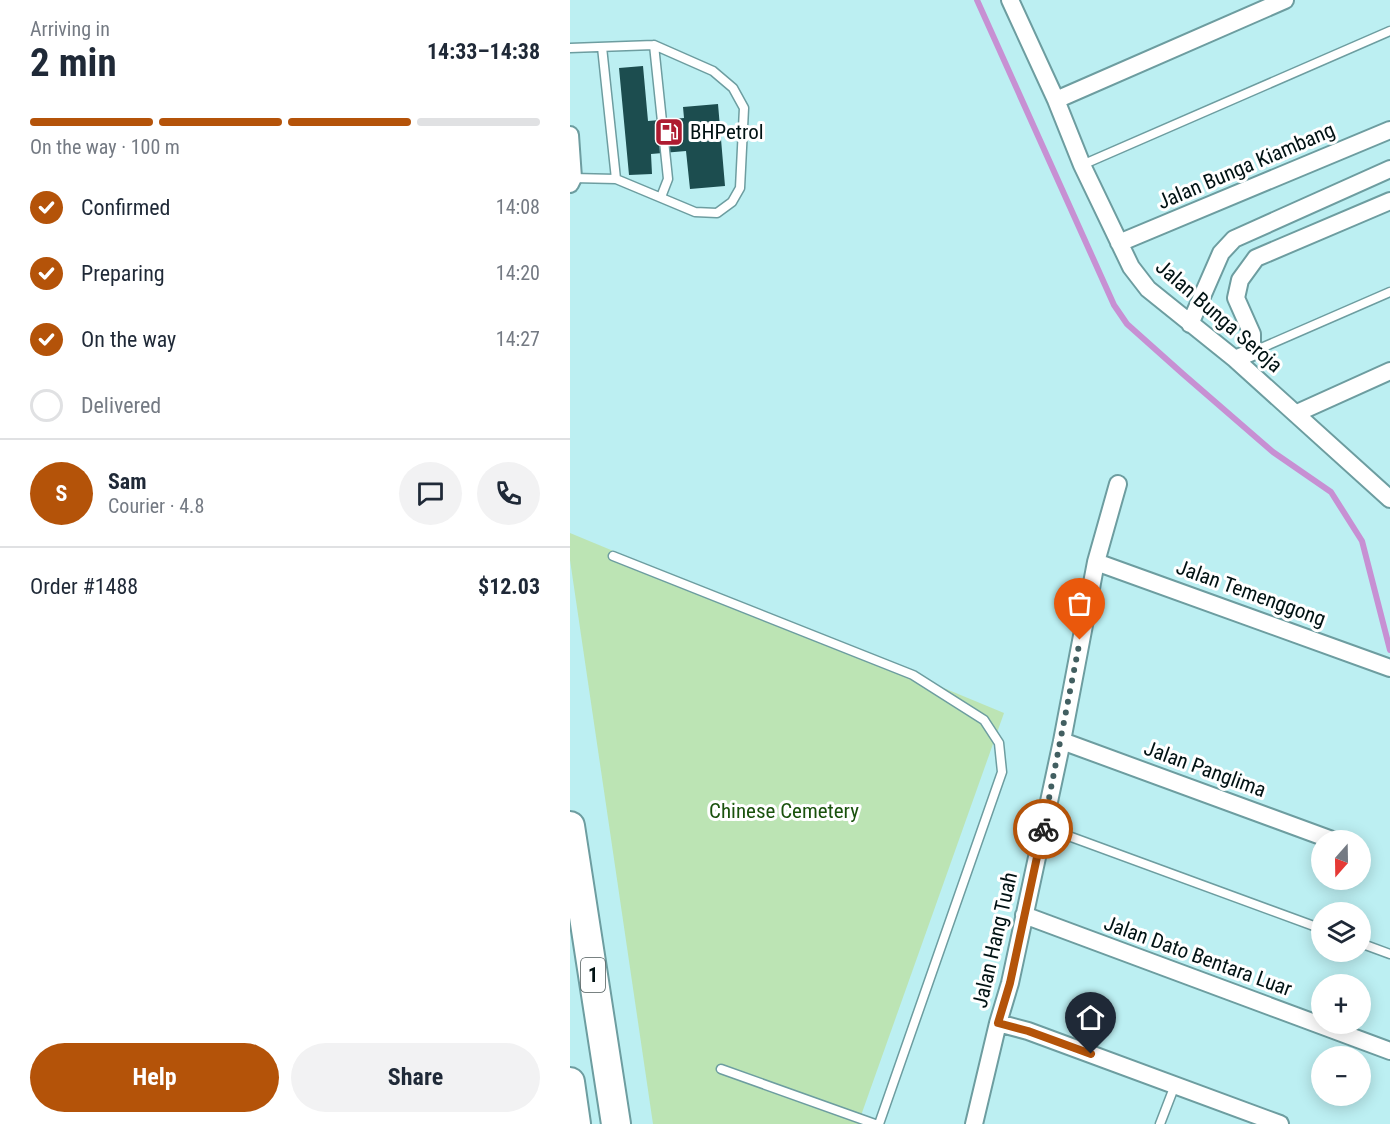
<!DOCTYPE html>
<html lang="en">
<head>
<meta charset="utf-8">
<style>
	:root { --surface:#fff; --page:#f2f2f3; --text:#1f2937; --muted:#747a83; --line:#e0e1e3; --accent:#b45309 }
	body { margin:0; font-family:"Roboto Condensed",sans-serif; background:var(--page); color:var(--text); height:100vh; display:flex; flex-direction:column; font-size:22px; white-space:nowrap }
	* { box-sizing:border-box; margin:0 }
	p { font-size:20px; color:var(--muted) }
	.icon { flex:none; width:33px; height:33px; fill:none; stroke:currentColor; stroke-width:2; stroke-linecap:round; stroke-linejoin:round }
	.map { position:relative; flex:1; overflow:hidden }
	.sheet { display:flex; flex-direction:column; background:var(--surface); width:570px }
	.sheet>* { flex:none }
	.needle { width:39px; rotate:200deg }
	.tools { position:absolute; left:741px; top:830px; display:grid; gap:12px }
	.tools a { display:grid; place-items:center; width:60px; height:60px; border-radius:50%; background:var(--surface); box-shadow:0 3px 15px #0003; font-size:30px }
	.pin { position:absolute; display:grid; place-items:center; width:51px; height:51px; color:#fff; margin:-62px -26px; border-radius:50% 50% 50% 0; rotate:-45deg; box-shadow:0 0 6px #0007 }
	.pin .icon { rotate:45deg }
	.courier { position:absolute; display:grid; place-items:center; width:60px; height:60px; margin:-30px; border:4px solid #b45309; border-radius:50%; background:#fff; color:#222; box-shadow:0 2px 8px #0007 }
	.headline em { font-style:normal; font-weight:700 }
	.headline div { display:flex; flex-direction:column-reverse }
	.headline { display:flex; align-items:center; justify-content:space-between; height:102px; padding:0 30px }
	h1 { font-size:39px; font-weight:700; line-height:45px }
	.bar { display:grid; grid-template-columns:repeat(4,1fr); gap:9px 6px; align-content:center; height:72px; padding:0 30px }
	.bar i { height:8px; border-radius:4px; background:var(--line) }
	.bar .active { background:var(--accent) }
	.bar p { grid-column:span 4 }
	.line { display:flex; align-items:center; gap:15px; padding:0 30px; border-top:2px solid var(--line) }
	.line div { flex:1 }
	.round { display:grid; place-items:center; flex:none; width:63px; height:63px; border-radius:32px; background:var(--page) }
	ol { padding:0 30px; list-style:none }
	li { display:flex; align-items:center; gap:18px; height:66px }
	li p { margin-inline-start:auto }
	li .icon { padding:6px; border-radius:50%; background:var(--accent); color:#fff; stroke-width:4 }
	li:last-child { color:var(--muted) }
	li i { width:33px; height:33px; border:3px solid var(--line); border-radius:50% }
	.primary-button { display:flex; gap:12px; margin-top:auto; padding:12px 30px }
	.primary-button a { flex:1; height:69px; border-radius:36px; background:var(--accent); color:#fff; font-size:24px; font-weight:700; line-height:69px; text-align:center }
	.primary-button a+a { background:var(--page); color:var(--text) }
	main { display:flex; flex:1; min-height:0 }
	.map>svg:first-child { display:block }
</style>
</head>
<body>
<main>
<section class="sheet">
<div class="headline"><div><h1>2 min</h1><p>Arriving in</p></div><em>14:33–14:38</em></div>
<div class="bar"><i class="active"></i><i class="active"></i><i class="active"></i><i></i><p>On the way · 100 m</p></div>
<ol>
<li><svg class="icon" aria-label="check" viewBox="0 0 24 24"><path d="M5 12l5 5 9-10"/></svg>Confirmed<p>14:08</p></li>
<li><svg class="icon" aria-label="check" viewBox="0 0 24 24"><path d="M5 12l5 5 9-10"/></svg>Preparing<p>14:20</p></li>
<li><svg class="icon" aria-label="check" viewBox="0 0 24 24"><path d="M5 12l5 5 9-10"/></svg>On the way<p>14:27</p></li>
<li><i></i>Delivered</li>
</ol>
<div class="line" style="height:108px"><b class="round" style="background:var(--accent);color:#fff">S</b><div><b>Sam</b><p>Courier · 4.8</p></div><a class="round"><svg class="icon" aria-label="chat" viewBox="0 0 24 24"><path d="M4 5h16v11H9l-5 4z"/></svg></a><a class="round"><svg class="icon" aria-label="phone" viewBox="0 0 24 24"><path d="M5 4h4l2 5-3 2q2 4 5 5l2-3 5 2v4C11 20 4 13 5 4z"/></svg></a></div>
<div class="line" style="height:78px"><div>Order #1488</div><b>$12.03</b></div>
<div class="primary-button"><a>Help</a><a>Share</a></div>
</section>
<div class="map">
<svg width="820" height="1124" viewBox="0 0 820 1124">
	<rect width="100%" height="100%" fill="#bceff2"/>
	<path fill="#bce4b4" d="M0 533 434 713 288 1124H83L0 560Z"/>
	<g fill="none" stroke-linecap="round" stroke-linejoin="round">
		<path stroke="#c790d3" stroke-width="6" d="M407 0 544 305 557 324 613 374 703 452 761 492 792 541 820 650"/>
	</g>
	<path fill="#1c4d4f" d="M73 66 78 121 114 118 113 107 148 104 155 186 120 189 116 151 81 154 82 174 59 175 49 68Z"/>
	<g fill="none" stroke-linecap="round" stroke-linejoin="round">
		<g stroke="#6d9da0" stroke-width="11">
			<path id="service" d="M84 45 98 179 91 197
				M32 47 46 179
				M0 48 84 45 143 71 163 88 174 108 170 188 162 202 147 213 125 212 46 179 3 178
				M512 165 820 31
				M682 352 820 292
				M43 556 343 675 414 720 429 743 432 772 309 1124
				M474 827 752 929
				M790 943 820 954
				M151 1069 305 1124
				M590 1124 605 1085"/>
		</g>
		<g stroke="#6d9da0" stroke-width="20">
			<path id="minor" d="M440 0 486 100 512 165 561 267 578 289 665 359 820 499
				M486 100 715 0
				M0 135 3 178 0 184
				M549 243 820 130
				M620 324 651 253 664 239 820 169
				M665 359 682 352V334L666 298 670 280 686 258 820 201
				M727 413 820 371
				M526 562 820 668
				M492 741 762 840
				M454 915 820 1051
				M428 1023 458 1031 710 1124
				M404 1124 428 1023 440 983 492 741 526 562 548 484"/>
		</g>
		<g stroke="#6d9da0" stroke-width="32">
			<path id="trunk" d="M0 826 46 1124
				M0 1082 6 1124"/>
		</g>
		<use href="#service" stroke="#fff" stroke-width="8"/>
		<use href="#minor" stroke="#fff" stroke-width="16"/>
		<use href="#trunk" stroke="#fff" stroke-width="28"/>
	</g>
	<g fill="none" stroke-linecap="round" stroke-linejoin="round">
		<path stroke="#425f61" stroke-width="6" stroke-dasharray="0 10.8" d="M473 829 510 640"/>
		<path stroke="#b45309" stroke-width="8" d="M473 829 440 983 428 1023 458 1031 521 1054"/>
	</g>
	<defs>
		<g id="fuel-square" transform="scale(1.5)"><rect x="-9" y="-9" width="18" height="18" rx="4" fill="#ae1b31" stroke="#fff"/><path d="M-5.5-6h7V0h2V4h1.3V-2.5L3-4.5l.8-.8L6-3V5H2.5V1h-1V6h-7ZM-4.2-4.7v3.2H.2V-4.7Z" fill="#fff"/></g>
	</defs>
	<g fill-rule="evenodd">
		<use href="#fuel-square" x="99" y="132"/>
	</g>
	<g text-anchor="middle" stroke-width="6" stroke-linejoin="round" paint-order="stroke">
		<rect fill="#fff" stroke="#4d595a" stroke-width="1.5" x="11" y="958" width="24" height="34" rx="4.5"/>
		<g font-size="20" font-weight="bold" fill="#011213">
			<text x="23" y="982">1</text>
		</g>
		<g font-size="21" fill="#011213" stroke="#fff" text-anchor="start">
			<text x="120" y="139">BHPetrol</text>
		</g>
		<g font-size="21" fill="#011213" stroke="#fff">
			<text transform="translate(676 166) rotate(-23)" y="7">Jalan Bunga Kiambang</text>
			<text transform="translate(649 316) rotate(41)" y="7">Jalan Bunga Seroja</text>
			<text transform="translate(681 593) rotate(20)" y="7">Jalan Temenggong</text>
			<text transform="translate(635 769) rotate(20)" y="7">Jalan Panglima</text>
			<text transform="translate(425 940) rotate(-77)" y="7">Jalan Hang Tuah</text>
			<text transform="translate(628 956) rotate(20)" y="7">Jalan Dato Bentara Luar</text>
		</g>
		<g font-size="21" fill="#1a520d" stroke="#fff">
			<text x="214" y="818">Chinese Cemetery</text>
		</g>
	</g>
</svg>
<div class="tools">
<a><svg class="needle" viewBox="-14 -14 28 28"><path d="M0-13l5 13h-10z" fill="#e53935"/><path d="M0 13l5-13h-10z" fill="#747a83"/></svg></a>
<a><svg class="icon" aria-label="layers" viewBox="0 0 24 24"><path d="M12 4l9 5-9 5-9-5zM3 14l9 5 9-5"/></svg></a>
<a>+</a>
<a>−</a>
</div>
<div class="pin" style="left:510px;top:640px;background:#ea580c"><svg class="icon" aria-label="bag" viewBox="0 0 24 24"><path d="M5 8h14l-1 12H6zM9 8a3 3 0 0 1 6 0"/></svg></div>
<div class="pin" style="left:521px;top:1054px;background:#1f2937"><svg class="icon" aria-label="home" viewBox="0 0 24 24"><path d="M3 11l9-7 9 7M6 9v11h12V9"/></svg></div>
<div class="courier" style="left:473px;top:829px"><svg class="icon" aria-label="bike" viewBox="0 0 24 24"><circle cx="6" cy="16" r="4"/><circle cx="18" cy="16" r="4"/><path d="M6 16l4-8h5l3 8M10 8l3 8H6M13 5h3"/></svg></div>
</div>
</main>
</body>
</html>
